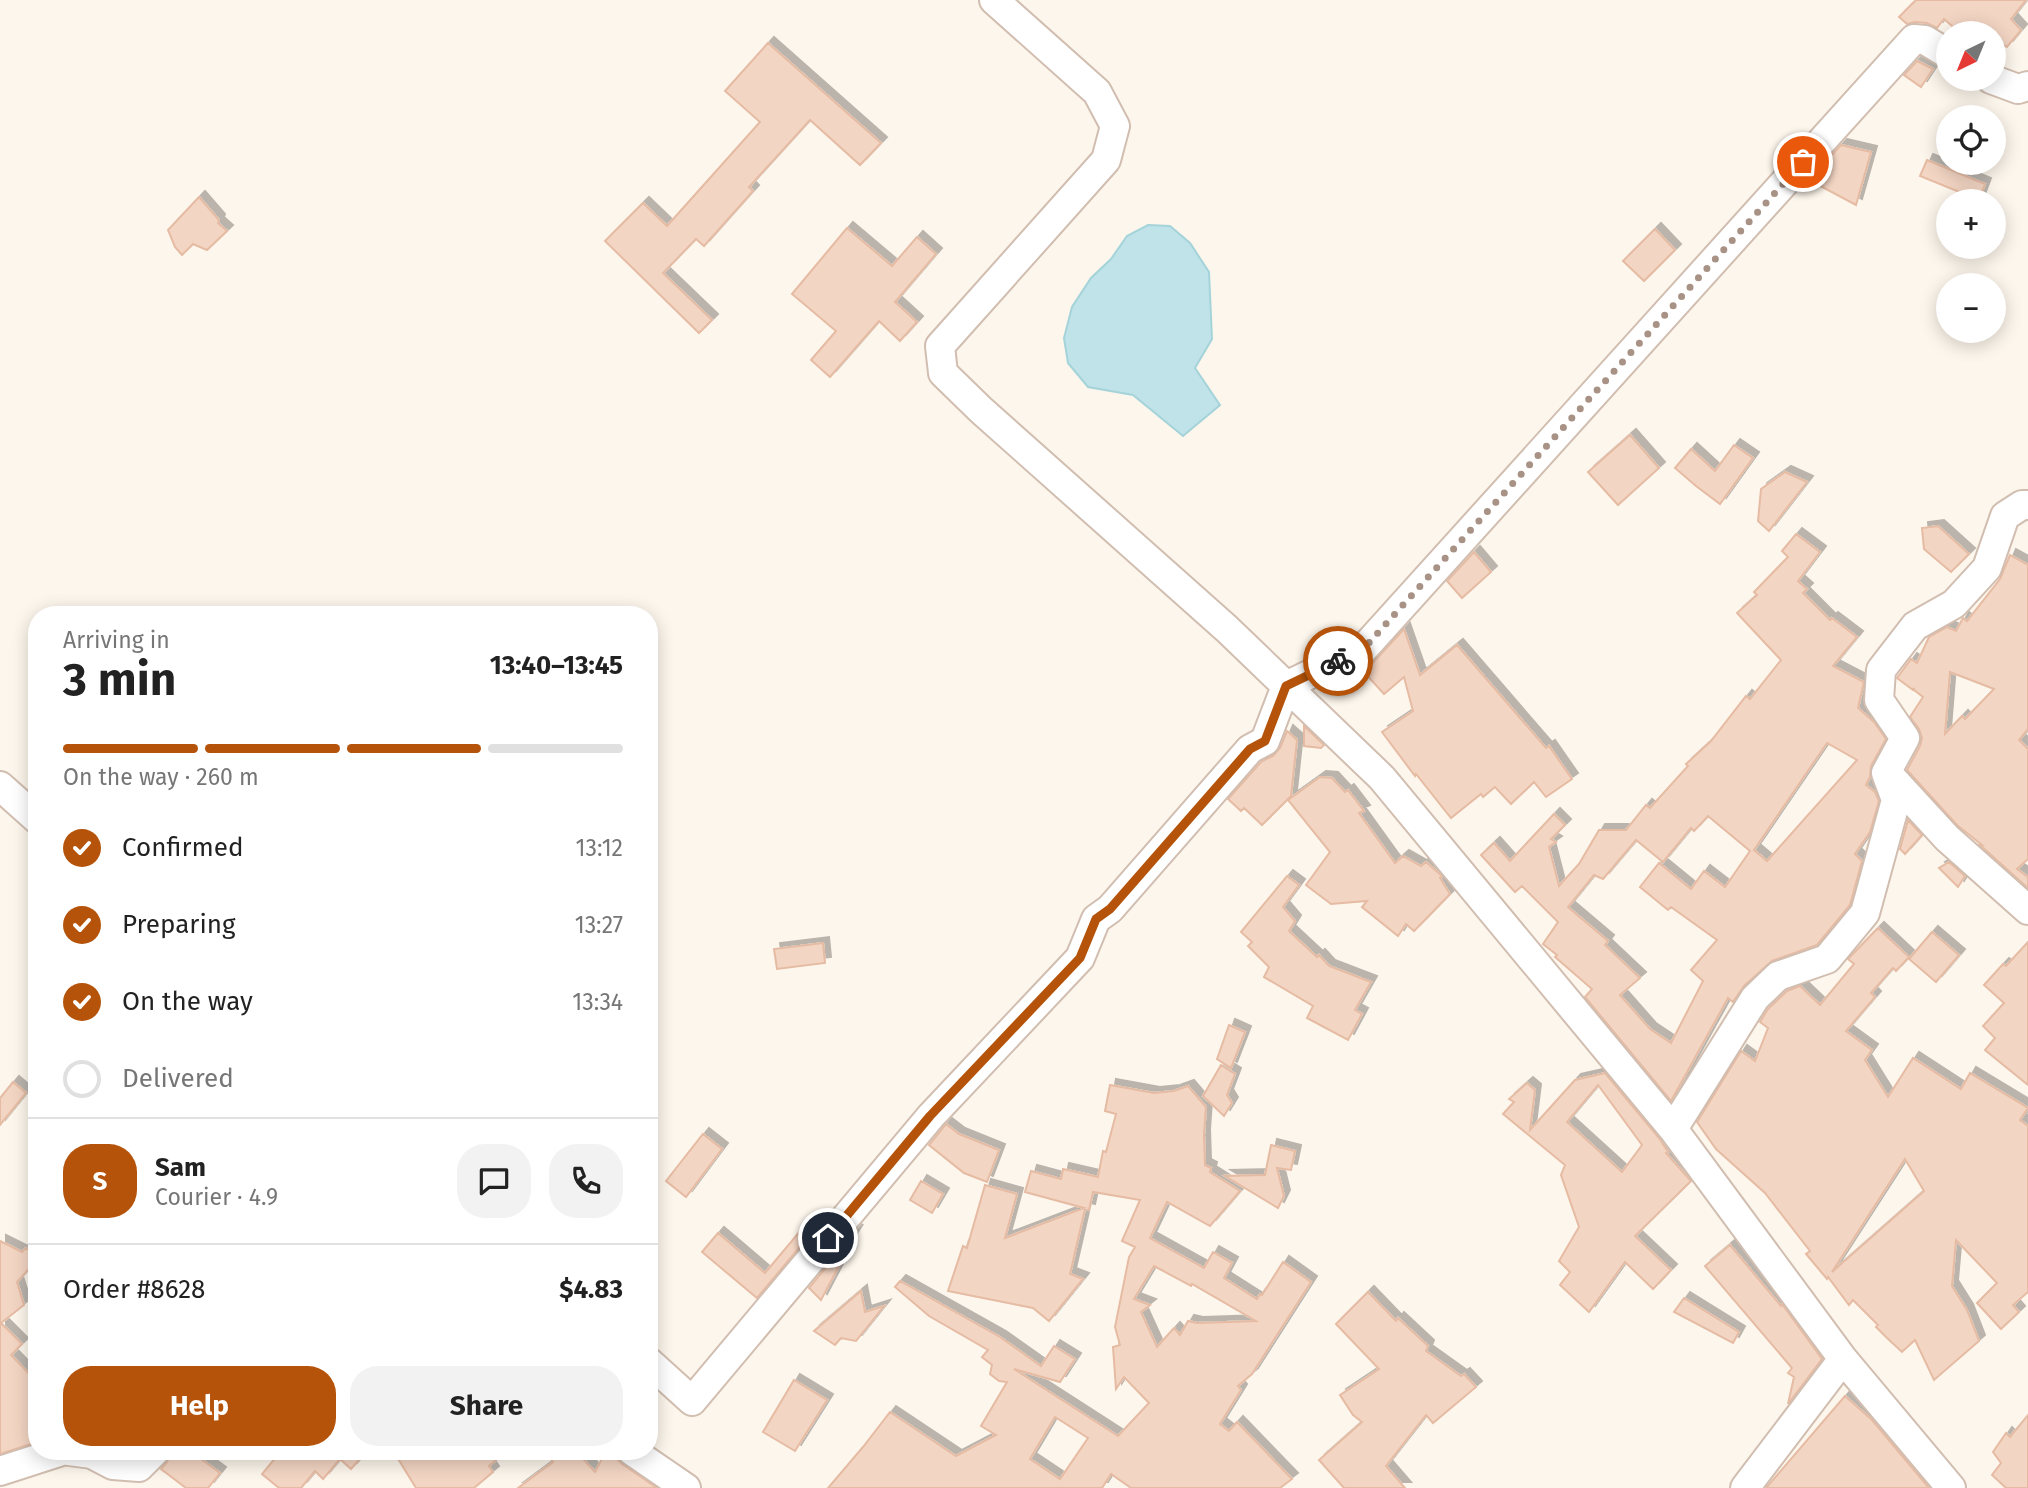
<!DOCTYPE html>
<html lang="en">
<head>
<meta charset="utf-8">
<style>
	:root { --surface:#fff; --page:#f2f2f2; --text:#222; --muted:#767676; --line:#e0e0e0; --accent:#b45309 }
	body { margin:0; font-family:"Fira Sans",sans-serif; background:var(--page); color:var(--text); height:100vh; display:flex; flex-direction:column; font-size:26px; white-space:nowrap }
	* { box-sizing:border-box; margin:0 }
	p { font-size:23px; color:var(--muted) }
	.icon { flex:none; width:38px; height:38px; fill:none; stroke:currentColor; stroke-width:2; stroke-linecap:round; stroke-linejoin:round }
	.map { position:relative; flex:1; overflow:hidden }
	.details { position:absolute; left:28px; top:606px; width:630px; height:854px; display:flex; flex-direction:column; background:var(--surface); border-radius:28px; box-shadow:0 4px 18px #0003 }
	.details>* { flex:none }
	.needle { width:46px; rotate:223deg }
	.buttons { position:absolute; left:1936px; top:21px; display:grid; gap:14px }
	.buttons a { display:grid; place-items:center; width:70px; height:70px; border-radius:50%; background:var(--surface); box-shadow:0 4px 18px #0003; font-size:35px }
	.pin { position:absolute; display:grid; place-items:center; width:60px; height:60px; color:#fff; margin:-30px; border:4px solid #fff; border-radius:50%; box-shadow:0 2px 7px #0007 }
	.courier { position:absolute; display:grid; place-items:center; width:70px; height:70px; margin:-35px; border:5px solid #b45309; border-radius:50%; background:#fff; color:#222; box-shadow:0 2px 9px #0007 }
	.summary em { font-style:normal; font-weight:700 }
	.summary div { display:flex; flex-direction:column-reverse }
	.summary { display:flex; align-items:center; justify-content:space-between; height:119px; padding:0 35px }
	h1 { font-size:46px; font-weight:700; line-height:52px }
	.bar { display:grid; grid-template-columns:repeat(4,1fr); gap:10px 7px; align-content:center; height:84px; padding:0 35px }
	.bar i { height:9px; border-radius:5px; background:var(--line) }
	.bar .active { background:var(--accent) }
	.bar p { grid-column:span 4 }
	.line { display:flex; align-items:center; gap:18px; padding:0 35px; border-top:2px solid var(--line) }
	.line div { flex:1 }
	.round { display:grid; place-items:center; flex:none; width:74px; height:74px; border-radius:28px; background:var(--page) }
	ol { padding:0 35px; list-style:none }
	li { display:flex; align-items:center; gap:21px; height:77px }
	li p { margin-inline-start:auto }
	li .icon { padding:7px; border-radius:50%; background:var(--accent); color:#fff; stroke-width:4 }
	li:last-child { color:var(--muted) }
	li i { width:38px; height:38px; border:4px solid var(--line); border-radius:50% }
	.primary-button { display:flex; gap:14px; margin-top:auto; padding:14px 35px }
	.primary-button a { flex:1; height:80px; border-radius:28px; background:var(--accent); color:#fff; font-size:28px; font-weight:700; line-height:80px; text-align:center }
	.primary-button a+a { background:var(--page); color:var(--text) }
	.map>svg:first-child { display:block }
</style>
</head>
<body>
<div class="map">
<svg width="2028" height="1488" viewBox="0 0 2028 1488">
	<defs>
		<filter id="shadow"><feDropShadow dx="6" dy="-6" stdDeviation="0" flood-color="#0004"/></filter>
	</defs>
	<rect width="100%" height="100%" fill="#fdf6ec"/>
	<path fill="#bfe3e8" stroke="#a5d3da" stroke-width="2" d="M1148 225 1170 226 1190 243 1209 272 1212 339 1195 368 1220 405 1183 436 1133 395 1088 387 1068 363 1064 338 1072 307 1091 278 1111 259 1127 236Z"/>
	<path fill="#f3d5c3" stroke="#e6bba3" stroke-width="2" fill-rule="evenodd" filter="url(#shadow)" d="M1916 0H2026L2011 19 2021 30 2007 47 2004 45 1993 61V33H1960L1944 19 1937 28 1927 23 1915 22 1907 24 1899 17Z
		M768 43 881 143 860 165 810 120 749 187 753 191 704 246 696 239 663 273 712 320 699 333 605 241 643 203 667 226 760 122 725 91Z
		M1917 61 1933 69 1921 87 1904 75Z
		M1841 145 1871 152 1856 205 1809 180Z
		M1927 160 1985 184 1979 200 1920 176Z
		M199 197 219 220 218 223 227 231 207 250 193 244 182 255 175 247 168 230Z
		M847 228 892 266 917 237 936 254 895 302 917 322 900 341 879 321 830 377 811 360 836 331 792 294Z
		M1655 229 1675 250 1644 281 1623 261Z
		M1630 435 1659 468 1618 505 1588 472Z
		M1734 445 1753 458 1720 504 1696 486 1675 468 1691 449 1715 471Z
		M1785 472 1807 482 1769 531 1758 521 1761 489Z
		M1938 526 1969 554 1951 572 1924 549 1922 528Z
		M1796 534 1820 552 1798 581 1807 589 1803 593 1830 620 1832 618 1857 637 1833 666 1864 682 1858 708 1874 722 1886 739 1871 766 1870 777 1866 785 1875 792 1879 801 1870 832 1855 854 1862 861 1850 905 1817 945 1772 961 1744 986 1733 1002 1728 998 1671 1101 1585 997 1592 989 1555 957 1557 955 1543 944 1558 922 1522 886 1515 892 1481 855 1494 843 1510 861 1554 814 1565 825 1551 839 1556 842 1549 847 1559 886 1579 864 1599 830H1626L1646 805 1650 808 1688 766 1686 764 1711 741 1746 696 1750 699 1781 660 1737 613 1757 595 1754 592 1788 557 1782 551ZM1827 743 1857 760 1767 861 1754 850ZM1708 816 1750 851 1725 887 1704 871 1691 889 1659 863 1640 887 1668 910 1671 907 1717 940 1691 970 1703 981 1671 1043 1650 1029 1620 995 1640 978 1605 945 1608 941 1568 907 1594 875 1603 879 1636 840 1663 862 1691 828 1694 831Z
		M1474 552 1491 572 1462 598 1447 581Z
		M2010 555 2028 565V729L2019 740 2028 749V859L2017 869 2028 877V888L1980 845H1982L1957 825 1907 770 1920 746 1922 738 1919 729 1910 717 1923 697 1914 690V688L1913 690 1897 678 1911 659 1917 663 1929 637 1947 627 1956 631 1963 618 1967 621 2000 579ZM1950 672 1994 689 1965 719 1962 716 1945 734Z
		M1404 629 1420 675 1457 645 1546 748 1549 746 1572 779 1546 797 1534 782 1511 804 1495 787 1483 797 1481 794 1451 818 1416 774 1415 776 1382 732 1413 711 1404 677 1384 694 1363 671 1369 667Z
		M1304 726 1324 745 1321 748 1304 746Z
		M1287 731 1297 740 1291 796 1262 825 1244 808 1241 811 1228 799 1262 761 1273 756 1280 748Z
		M1320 777 1332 778 1345 792 1348 790 1364 811 1359 813 1395 863 1403 856 1421 866 1426 862 1442 876 1440 878 1450 894 1414 931 1406 924 1398 936 1362 907 1367 901 1331 904 1306 885 1330 852 1288 800Z
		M1908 820 1922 835 1905 854 1900 849Z
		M1949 862 1965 876 1958 887 1939 868Z
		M1287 876 1299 885 1283 907 1295 921 1289 931 1317 957 1319 955 1329 966 1371 982 1355 1010 1362 1014 1348 1040 1307 1018 1313 1006 1264 977 1269 967 1248 946 1252 942 1241 932Z
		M1878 928 1909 957 1896 971 1893 968 1871 993 1875 997 1846 1031 1872 1050 1865 1060 1888 1097 1913 1058 1961 1089 1970 1073 2028 1108 2020 1120 2028 1126V1292L2013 1305 2019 1312 2001 1329 1977 1303 1997 1283 1956 1240 1952 1286 1967 1310 1979 1341 1934 1380 1915 1340 1902 1352 1887 1338 1876 1327 1878 1325 1853 1300 1849 1305 1828 1277 1827 1279 1806 1254 1810 1251 1765 1193 1716 1149 1697 1122 1741 1051 1755 1061 1768 1028 1760 1022 1768 1009 1787 991 1800 986 1820 1005 1854 964 1848 959ZM1905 1159 1924 1191 1832 1272Z
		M1932 932 1959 955 1936 982 1909 959Z
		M2028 942V1085L1985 1050 1995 1038 1983 1026 2004 1003 1984 985 2003 964 2006 966Z
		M823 943 825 963 777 969 774 949Z
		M1229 1025 1245 1032 1231 1068 1217 1059Z
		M1221 1065 1235 1074 1227 1095 1232 1103 1224 1116 1203 1096Z
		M1605 1073 1659 1138 1668 1152 1666 1153 1691 1181 1635 1236 1671 1270 1653 1289 1625 1262 1589 1312 1560 1285 1570 1272 1559 1261 1579 1227 1561 1175 1565 1165 1503 1114 1514 1102 1509 1099 1527 1083 1535 1090 1530 1130 1575 1080ZM1598 1085 1642 1145 1622 1172 1567 1122Z
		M13 1082 26 1093 0 1125V1098Z
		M1110 1085 1154 1093 1174 1091 1188 1086 1206 1107 1204 1135 1205 1165 1211 1168 1210 1172 1240 1191 1210 1226 1167 1202 1150 1238 1204 1268 1213 1252 1232 1263 1224 1278 1257 1299 1260 1294 1262 1295 1283 1262 1311 1282 1252 1374 1238 1386 1241 1390 1220 1424 1229 1431 1237 1422 1292 1479 1280 1488H1131L1111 1474 1102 1488H828L863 1447 890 1412 956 1456 996 1435 981 1426 1007 1382 999 1381 990 1374 992 1365 982 1357 988 1350 929 1316 895 1287 900 1281 1000 1337 1041 1366 1054 1346 1075 1359 1060 1382 1014 1369 1118 1436 1149 1403 1124 1377 1116 1389 1113 1347 1120 1345 1115 1327 1129 1257 1135 1247 1122 1241 1140 1200 1093 1192 1089 1210 1085 1209 1070 1274 1083 1279 1049 1321 1033 1308 948 1291 963 1246 967 1248 985 1185 1017 1194 1005 1238 1084 1208 1025 1192 1031 1171 1061 1179 1063 1169 1098 1177 1103 1151 1106 1152 1116 1114 1105 1111ZM1154 1266 1191 1286 1192 1284 1256 1321 1197 1323 1188 1321 1180 1335 1174 1328 1157 1347 1141 1312 1150 1305 1134 1299ZM1055 1417 1088 1438 1060 1479 1030 1459Z
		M946 1124 959 1134 999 1150 987 1182 964 1173 929 1145Z
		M703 1134 722 1149 686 1197 666 1181Z
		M1271 1145 1295 1151 1291 1170 1277 1168 1284 1196 1278 1208 1225 1176 1265 1175Z
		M921 1181 943 1194 932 1213 910 1200Z
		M811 1218 819 1224 757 1298 702 1252 718 1233 765 1273Z
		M857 1230 837 1261 840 1264 821 1300 809 1288Z
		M0 1241 22 1252 26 1248 37 1257V1260L17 1282 24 1305 1 1323 22 1344 11 1355 37 1382V1442L0 1454Z
		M1730 1245 1781 1306 1782 1304 1822 1359 1788 1404 1794 1377 1788 1373 1792 1368 1705 1266Z
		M861 1291 865 1312 884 1306 856 1341 841 1338 835 1345 814 1331Z
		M1368 1292 1396 1321 1398 1318 1428 1346 1426 1351 1461 1376 1464 1374 1476 1387 1433 1423 1426 1415 1386 1466 1405 1488H1344L1319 1460 1362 1422 1353 1415 1340 1395 1379 1369 1336 1324Z
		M1684 1298 1739 1332 1733 1343 1674 1312Z
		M794 1380 827 1400 795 1451 763 1432Z
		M1845 1396 1872 1420 1929 1488H1766Z
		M2028 1415V1488H2006L1992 1475 2001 1463 1993 1452 2006 1433 2010 1437Z
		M171 1451H190L220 1473 208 1488H186L161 1469 167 1462Z
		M281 1451H367L351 1469 340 1459 323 1479 315 1471 301 1488H279L262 1474Z
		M407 1451H507L489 1466 493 1472 474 1488H416L397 1457Z
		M557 1451H576L595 1472 606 1451H616L617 1459 622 1464 657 1488H518L553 1462 550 1458Z"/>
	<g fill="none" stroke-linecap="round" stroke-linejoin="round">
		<g stroke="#d1beb0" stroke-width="32">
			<path id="minor" d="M994 0 1097 92 1115 126 1106 160 940 346 943 373 981 410 1227 629 1382 778 1673 1129 1843 1359 1951 1488
				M1991 79 2018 89 2028 86
				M1891 777 1947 838 2028 910
				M0 786 37 819
				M1673 1129 1755 998 1778 976 1827 959 1865 913 1896 800 1886 773 1905 738 1879 700 1881 670 1915 626 1954 604 1987 568 2005 516 2022 505H2028
				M649 1362 692 1401 931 1116 1080 958 1096 919 1110 909 1250 749 1265 741 1286 686 1339 660 1357 656 1914 39 1925 40 1948 54
				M69 1451 92 1454 113 1465 139 1467 155 1451
				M632 1451 686 1488
				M0 1471 62 1451
				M1745 1488 1843 1359"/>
		</g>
		<use href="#minor" stroke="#fff" stroke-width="28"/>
	</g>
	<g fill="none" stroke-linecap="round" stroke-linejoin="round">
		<path stroke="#a89285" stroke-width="7" stroke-dasharray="0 12.6" d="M1338 661 1357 656 1803 162"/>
		<path stroke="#b45309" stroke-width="9" d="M828 1238 930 1116 1080 958 1096 919 1110 909 1250 749 1265 741 1286 686 1338 661"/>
	</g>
</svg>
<div class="buttons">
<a><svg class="needle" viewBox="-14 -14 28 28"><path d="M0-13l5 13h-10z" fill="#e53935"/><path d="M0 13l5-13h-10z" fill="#767676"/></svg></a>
<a><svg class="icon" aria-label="locate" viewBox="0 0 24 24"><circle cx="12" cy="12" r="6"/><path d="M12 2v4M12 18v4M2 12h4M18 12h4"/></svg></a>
<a>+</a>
<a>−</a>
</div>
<div class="pin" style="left:1803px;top:162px;background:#ea580c"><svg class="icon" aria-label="bag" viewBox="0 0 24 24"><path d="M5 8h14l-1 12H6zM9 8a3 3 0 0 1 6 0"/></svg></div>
<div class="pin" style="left:828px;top:1238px;background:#1f2937"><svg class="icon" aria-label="home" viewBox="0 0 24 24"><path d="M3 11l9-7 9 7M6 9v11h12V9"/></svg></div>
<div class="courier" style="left:1338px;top:661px"><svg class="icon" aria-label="bike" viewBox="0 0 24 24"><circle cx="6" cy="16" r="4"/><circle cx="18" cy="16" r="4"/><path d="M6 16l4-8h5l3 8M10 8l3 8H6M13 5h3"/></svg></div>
<section class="details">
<div class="summary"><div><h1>3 min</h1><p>Arriving in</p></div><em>13:40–13:45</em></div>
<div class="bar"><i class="active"></i><i class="active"></i><i class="active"></i><i></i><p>On the way · 260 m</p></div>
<ol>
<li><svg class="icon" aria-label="check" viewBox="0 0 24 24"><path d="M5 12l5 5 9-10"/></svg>Confirmed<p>13:12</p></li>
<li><svg class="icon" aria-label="check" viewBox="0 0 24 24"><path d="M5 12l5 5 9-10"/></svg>Preparing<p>13:27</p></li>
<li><svg class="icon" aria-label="check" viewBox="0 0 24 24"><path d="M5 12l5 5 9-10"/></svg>On the way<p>13:34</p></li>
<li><i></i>Delivered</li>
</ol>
<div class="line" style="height:126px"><b class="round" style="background:var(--accent);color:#fff">S</b><div><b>Sam</b><p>Courier · 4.9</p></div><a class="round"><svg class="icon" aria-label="chat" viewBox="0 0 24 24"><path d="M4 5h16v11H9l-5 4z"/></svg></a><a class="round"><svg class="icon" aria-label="phone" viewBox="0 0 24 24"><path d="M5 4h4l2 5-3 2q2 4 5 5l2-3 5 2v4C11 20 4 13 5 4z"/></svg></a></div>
<div class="line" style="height:91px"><div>Order #8628</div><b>$4.83</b></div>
<div class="primary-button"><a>Help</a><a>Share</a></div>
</section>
</div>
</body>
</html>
